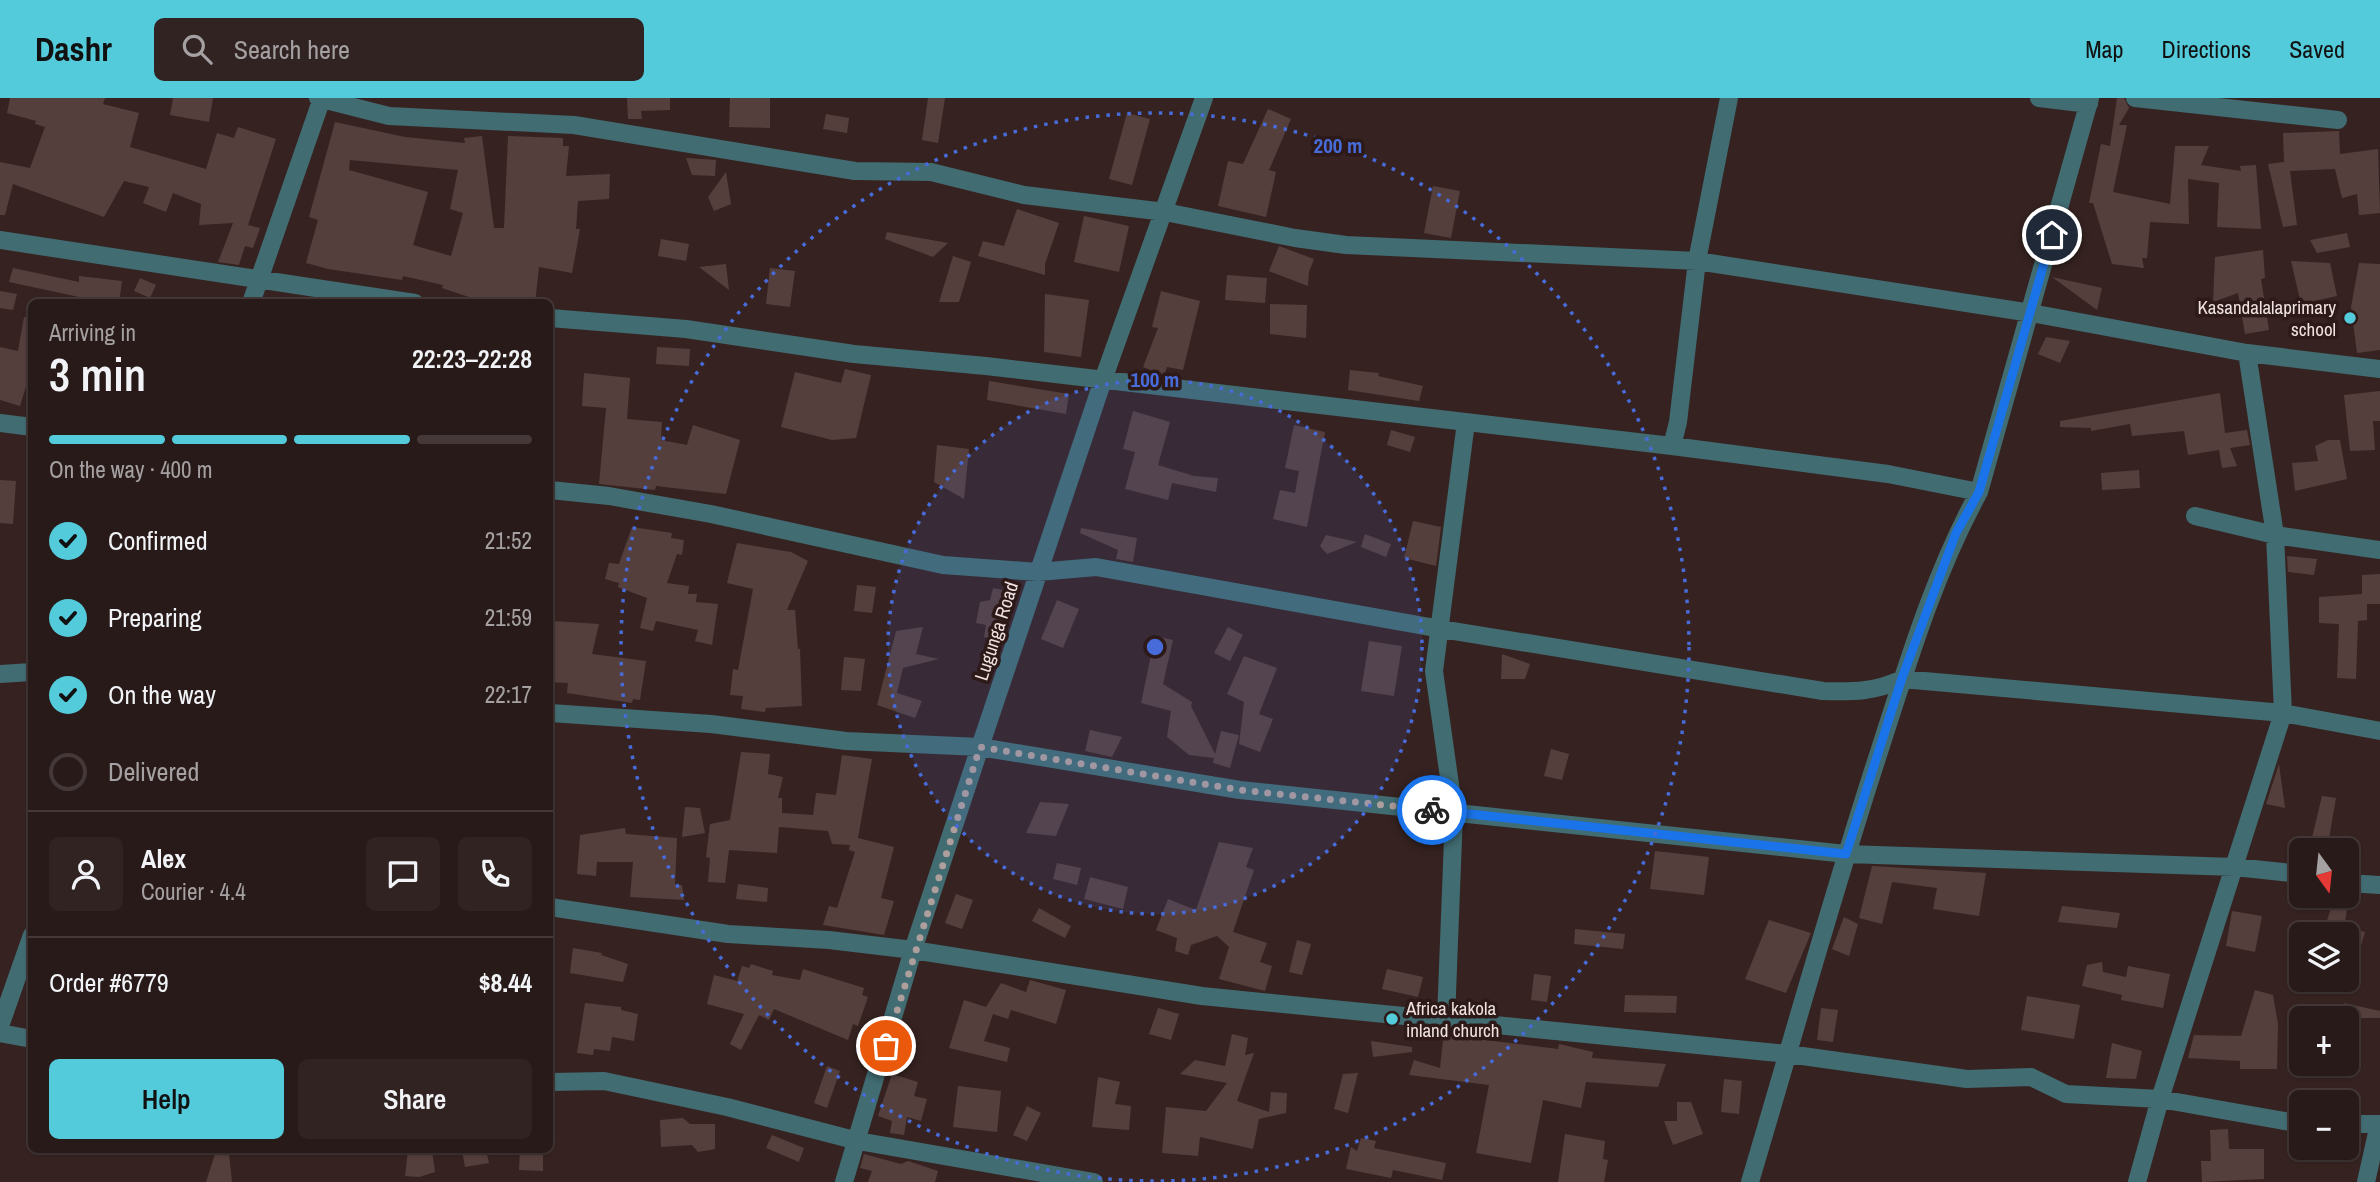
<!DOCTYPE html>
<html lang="en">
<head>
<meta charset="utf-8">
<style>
	:root { --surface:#281a19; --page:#302322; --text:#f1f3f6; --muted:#a5a1a2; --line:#443838; --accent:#53cbdb }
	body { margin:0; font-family:"Archivo Narrow",sans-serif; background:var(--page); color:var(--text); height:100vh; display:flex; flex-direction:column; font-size:26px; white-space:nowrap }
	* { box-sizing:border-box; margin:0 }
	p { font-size:23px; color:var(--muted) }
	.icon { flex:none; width:38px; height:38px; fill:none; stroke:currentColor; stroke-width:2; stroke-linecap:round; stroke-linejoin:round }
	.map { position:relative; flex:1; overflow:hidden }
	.details { position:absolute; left:28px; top:201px; width:525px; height:854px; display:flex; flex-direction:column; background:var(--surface); border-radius:10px; box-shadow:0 2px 5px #0004,0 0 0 2px var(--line) }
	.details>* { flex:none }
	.needle { width:46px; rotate:165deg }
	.buttons { position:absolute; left:2289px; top:740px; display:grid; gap:14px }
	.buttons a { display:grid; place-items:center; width:70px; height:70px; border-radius:10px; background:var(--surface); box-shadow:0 2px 5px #0004,0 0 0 2px var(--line); font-size:35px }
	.pin { position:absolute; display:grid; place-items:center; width:60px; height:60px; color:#fff; margin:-30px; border:4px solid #fff; border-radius:50%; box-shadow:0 2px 7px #0007 }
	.courier { position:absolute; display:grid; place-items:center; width:70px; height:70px; margin:-35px; border:5px solid #1a73e8; border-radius:50%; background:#fff; color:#222; box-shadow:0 2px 9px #0007 }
	.headline em { font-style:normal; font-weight:600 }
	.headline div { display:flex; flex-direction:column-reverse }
	.headline { display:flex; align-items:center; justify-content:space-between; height:119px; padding:0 21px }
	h1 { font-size:46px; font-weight:600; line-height:52px }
	.bar { display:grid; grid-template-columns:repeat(4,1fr); gap:10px 7px; align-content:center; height:84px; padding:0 21px }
	.bar i { height:9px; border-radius:5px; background:var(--line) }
	.bar .on { background:var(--accent) }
	.bar p { grid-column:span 4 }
	.line { display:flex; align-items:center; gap:18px; padding:0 21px; border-top:2px solid var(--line) }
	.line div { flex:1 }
	.round { display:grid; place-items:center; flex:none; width:74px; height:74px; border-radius:10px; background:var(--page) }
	ol { padding:0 21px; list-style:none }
	li { display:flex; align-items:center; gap:21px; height:77px }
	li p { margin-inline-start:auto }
	li .icon { padding:7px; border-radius:50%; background:var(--accent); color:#111; stroke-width:4 }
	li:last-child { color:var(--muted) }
	li i { width:38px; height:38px; border:4px solid var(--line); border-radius:50% }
	.action { display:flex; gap:14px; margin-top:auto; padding:14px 21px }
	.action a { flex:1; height:80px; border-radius:10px; background:var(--accent); color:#111; font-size:28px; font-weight:600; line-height:80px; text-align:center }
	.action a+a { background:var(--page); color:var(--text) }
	header { display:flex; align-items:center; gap:42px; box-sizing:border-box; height:98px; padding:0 35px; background:var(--accent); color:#111 }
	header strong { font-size:33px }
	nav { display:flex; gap:38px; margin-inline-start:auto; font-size:24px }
	.search { width:490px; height:63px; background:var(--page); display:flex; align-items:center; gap:18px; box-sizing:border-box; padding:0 24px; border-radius:10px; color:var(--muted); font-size:26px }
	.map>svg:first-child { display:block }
</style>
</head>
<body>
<header>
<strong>Dashr</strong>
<div class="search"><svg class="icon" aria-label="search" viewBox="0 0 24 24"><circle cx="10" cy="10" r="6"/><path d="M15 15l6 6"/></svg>Search here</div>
<nav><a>Map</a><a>Directions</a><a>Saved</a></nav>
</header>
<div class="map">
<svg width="2380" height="1084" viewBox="0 0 2380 1084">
	<rect width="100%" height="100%" fill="#362321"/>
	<path fill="#553f3d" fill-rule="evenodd" d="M10 0H105L103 6 139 15 130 49 206 71 217 35 234 40 238 29 276 41 248 127 260 130 253 150 245 148 239 167 218 164 233 125 199 127 201 106 173 95 166 114 143 105 149 89 124 83 104 119 13 86 5 117H0V64L30 70 45 29 35 26 36 23 7 15Z
		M173 0H213L209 24 170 17Z
		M627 0H670V12L641 13 642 21H628Z
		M730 0H770V30L729 29Z
		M928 0H945L938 45 922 42Z
		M2117 0H2124L2129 10 2119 27H2127L2113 94 2170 106 2175 48H2209L2201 67 2241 73 2240 68 2256 67 2261 131 2217 129 2219 85 2188 81 2189 126 2150 124 2147 160H2142L2144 170 2112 166 2093 105H2089L2101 46 2110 48Z
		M1268 11 1291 21 1269 72 1276 74 1266 119 1218 108 1228 63 1243 66Z
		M1127 15 1150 21 1132 87 1109 81Z
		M826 16 849 20 847 35 823 31Z
		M335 24 405 39 465 45 464 40 482 38 494 130H504L508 38 563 40V48H569L566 78 610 76 609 101 578 103 576 131H580L572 175 539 169 535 205H487L442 190 443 187 403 178 402 182 328 171 306 165 318 122 309 119ZM350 62 458 72 450 111 463 115 451 158 413 147 428 94 349 72Z
		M2339 33 2340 56 2378 51 2380 115 2359 117 2357 96 2342 100 2335 71 2290 73 2297 127 2283 129 2268 66 2284 64 2283 35Z
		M686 60 716 62 715 78 692 77Z
		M726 74 731 106 714 113 708 99Z
		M1433 88 1460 93 1451 140 1424 135Z
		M1017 111 1059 125 1045 166V177L978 158 983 143 1004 148Z
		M1084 118 1129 128 1119 174 1074 164Z
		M887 134 948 145 933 159 885 141Z
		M2347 135 2350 149 2317 155 2310 142Z
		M661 141 689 146 686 163 658 158Z
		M1279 148 1314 161 1309 174 1308 188 1269 173Z
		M2263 152 2265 180 2261 181 2269 232 2245 236 2238 195 2213 204 2215 159Z
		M953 158 971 164 959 204H939Z
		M2291 163 2330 165 2337 198 2301 206Z
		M2359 165 2380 166V252L2357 255 2351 209Z
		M726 166 729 192 699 169Z
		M13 170 79 184V178L122 183 119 205H77L79 199 9 184Z
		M770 170 795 173 790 209 766 206Z
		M1227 177 1267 180 1265 205 1225 202Z
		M2052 179 2102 190 2097 212Z
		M140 180 156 187 150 200 134 193Z
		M0 193 17 196 13 212 0 210Z
		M1161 193 1200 203 1183 272 1167 269 1164 277 1143 269 1158 230 1152 229Z
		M1045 196 1089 202 1081 259 1044 254Z
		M1270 206 1307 207 1306 240 1270 236Z
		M24 219 32 220V283L28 282 20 308 0 302V249L18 253Z
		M2046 239 2070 243 2060 265 2038 256Z
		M657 249 690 251 689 268 656 266Z
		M845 271 871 277 856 340 832 342 781 329 795 274 841 285Z
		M1350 272 1379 275 1378 278 1423 288 1419 303 1348 292Z
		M584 275 630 280 627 321 662 324 661 342 687 347 693 327 740 342 726 396 656 388 655 392 599 386 606 310 582 308Z
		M989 283 1069 296 1066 316 987 302Z
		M2380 293V323H2373L2375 352 2350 353 2344 297Z
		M2220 295 2225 335 2247 332 2250 347 2230 350 2237 368 2222 370 2219 352 2188 357 2184 333 2132 338 2130 326 2091 333V330L2060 329V323Z
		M1133 313 1170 324 1158 367 1194 378 1218 380 1216 394 1172 385 1168 402 1125 391 1135 354 1123 351Z
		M1294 327 1325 334 1307 429 1273 421 1280 392 1295 395 1299 373 1285 370Z
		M1391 332 1415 339 1410 354 1387 347Z
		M2328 342H2340L2347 381 2295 393 2292 365 2318 363 2315 348Z
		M937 347 969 351 964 401 934 384Z
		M2139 372 2140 390 2102 392 2101 375Z
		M0 382 16 383 13 426 0 425Z
		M1413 423 1441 429 1436 468 1404 460Z
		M632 429 672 435 671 440 684 442 682 457 677 456 667 485 689 488 688 496H697L696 504 718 506 712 547 695 543 698 532 656 523 653 533 640 530 647 500 618 489 619 485 605 481 609 465 619 466Z
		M1081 430 1137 440 1133 464 1116 461 1118 452 1080 435Z
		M1365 436 1391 446 1386 459 1361 449Z
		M1326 437 1357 444 1327 456 1320 448Z
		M737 445 791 454 808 463 787 512H795L798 551H800L802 608 766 610 765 614 741 611 743 598 730 597 733 571 738 572 753 491 727 485Z
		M2287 458 2317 461 2314 477 2288 474Z
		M2380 476V506H2367V522L2358 523 2356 581 2337 580 2339 526 2319 525V499L2362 496V477Z
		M857 487 876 489 872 515 854 513Z
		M993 490 1013 494 1003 543 984 539 986 527 976 525 980 504 990 502Z
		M1057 502 1079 511 1063 550 1041 541Z
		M553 523 599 526 592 556 646 563 640 602 633 601 632 605 567 595 568 585 550 584Z
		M923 529 916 556 939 561 903 570 897 595 922 603 915 620 877 607 896 533Z
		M1228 529 1243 537 1230 563 1214 555Z
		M1155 538 1173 542 1163 586 1192 604 1191 608 1215 656 1221 633 1239 637 1230 670 1213 665 1214 660 1189 657 1167 639 1171 613 1141 605Z
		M1369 543 1402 548 1394 598 1361 593Z
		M1502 556 1530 566 1525 581H1501Z
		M1244 558 1277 570 1259 616 1273 621 1260 654 1239 646 1244 604 1227 596Z
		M844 559 865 561 861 593 841 592Z
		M1090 632 1122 639 1112 659 1085 653Z
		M1551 651 1569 656 1562 682 1544 678Z
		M741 654 770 656 768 676 783 679 778 700H782V715L813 717 816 695 836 697 842 657 872 661 858 740 894 749 881 800 894 803 884 837 823 827 829 808 837 810 855 754 849 752 850 747 832 746 828 733 779 729 777 755 729 752 725 785 708 784 710 760 706 759 710 726 730 722Z
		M2279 666 2285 710 2266 706Z
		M2322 698 2336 700 2327 752H2309Z
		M1040 704 1069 706 1056 738 1026 735Z
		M685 709 700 710 705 735 682 739Z
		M625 730 626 736 677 740 675 787H682L684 802 630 799 633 764H597L596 778 577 776 580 737Z
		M1219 744 1253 750 1246 769 1254 772 1233 834 1267 845 1260 864 1272 868 1265 893 1219 881 1229 849 1217 838 1191 847 1188 857 1175 853 1177 840 1156 832 1168 801 1196 812Z
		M1655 753 1709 759 1704 797 1650 791Z
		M1057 765 1081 770 1077 787 1053 781Z
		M1872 768 1986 775 1979 818 1933 811 1937 790 1892 784 1882 826 1859 820Z
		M1090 779 1128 789 1123 811 1084 801Z
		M738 786 768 790 767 804 736 801Z
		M956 796 973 802 962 831 945 825Z
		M2333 803 2348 805 2343 836H2323Z
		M2062 808 2120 815 2117 830 2058 824Z
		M1039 810 1071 828 1065 840 1032 823Z
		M2232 813 2262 818 2255 854 2226 848Z
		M1844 819 1858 826 1849 858 1832 851Z
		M1769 822 1811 835 1786 895 1745 881Z
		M2347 829 2365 834 2351 882 2347 881Z
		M1575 831 1625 836 1623 851 1574 846Z
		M1297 842 1311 846 1302 877 1289 874Z
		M573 850 602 855 601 857 628 866 623 884 570 875Z
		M2102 864 2103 874 2126 879 2128 868 2170 876 2163 910 2121 902 2122 897 2082 888 2087 867Z
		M751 866 773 873 772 877 800 882 803 871 864 890 862 897 868 899 858 928 853 926 848 942 774 911 769 922 759 917 741 952 730 946 744 916 707 906 714 877 737 883 742 868 749 870Z
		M1387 871 1423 879 1418 899 1382 891Z
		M1534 876 1551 878 1547 904 1531 902Z
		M1030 882 1066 892 1056 926 1011 912 1008 921 993 916 984 943 1010 950 1007 964 949 950 964 902 986 909 1001 885 1026 894Z
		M2255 892 2273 897 2278 926 2277 971H2240V963L2188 960 2194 937 2241 938Z
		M1625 897 1677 898 1676 915 1624 914Z
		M2027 898 2080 907 2074 941 2021 932Z
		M585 905 621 909V912L638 916 634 943 612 939 610 953 594 951 593 957 577 955Z
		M2344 905 2380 913V920H2360L2359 928 2347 925V920H2341Z
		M1158 910 1179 916 1171 942 1149 936Z
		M1821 910 1838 912 1833 944 1817 942Z
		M1444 933 1477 937V941L1558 951 1559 946 1593 954 1592 960 1666 966 1658 989 1586 984 1581 1010 1543 1002 1531 1065 1476 1055 1489 987 1409 977 1414 962 1440 970Z
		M1232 936 1248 940 1245 957 1254 955 1237 1003 1269 1014 1271 994 1287 995 1286 1015 1259 1021 1253 1051 1200 1039 1198 1058 1162 1055 1166 1009 1206 1013 1227 985 1180 976 1195 962 1225 968Z
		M1371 943 1412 949V954L1373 959Z
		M2112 945 2142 953 2136 981 2106 980Z
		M827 968 840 973 827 1010 814 1005Z
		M1358 975 1348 1015 1334 1011 1343 976Z
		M892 976 918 984 914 998 927 1001 921 1023 907 1019 904 1037 890 1035 892 1023 878 1018Z
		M1098 979 1120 984 1115 1006 1131 1008 1129 1032 1092 1029Z
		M1724 981 1742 983 1739 1016 1721 1014Z
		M958 988 1001 993 997 1034 953 1029Z
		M1677 1004H1691L1703 1036 1673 1047 1664 1023H1677Z
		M1027 1008 1041 1015 1027 1043 1013 1037Z
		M683 1020 690 1026H715V1051L698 1054 692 1047 661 1049 660 1022Z
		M2228 1031 2229 1051H2264V1081L2202 1084 2201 1063H2211L2210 1032Z
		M1565 1036 1605 1043 1603 1061 1608 1062 1604 1084H1558Z
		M772 1037 804 1050 799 1064 766 1050Z
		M1361 1040 1376 1043 1374 1050 1446 1065 1442 1082 1393 1072 1391 1080 1346 1071 1351 1049 1357 1053Z
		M408 1052H432L435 1074 419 1079 405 1078Z
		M462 1052H486L489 1065 465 1069Z
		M520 1052H543V1073L519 1072Z
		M216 1053 229 1055 232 1084H206Z
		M864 1056 901 1066 908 1063 938 1073 935 1084H868L872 1073 860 1070Z"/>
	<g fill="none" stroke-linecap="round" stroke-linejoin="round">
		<path stroke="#416c72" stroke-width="18" d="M318 0 389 18 574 27 855 73 931 74 1024 97 1165 114 1295 140 1346 147 1697 163 2031 215 2247 255 2380 271
			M1729 0 1697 163 1678 324 1672 348 1888 376 1979 394
			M2039 0 2089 6
			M2135 0 2338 22
			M0 142 415 205
			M251 205 322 0
			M550 220 686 231 854 256 986 268 1672 348
			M0 325 32 329
			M550 392 609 398 711 416 943 467 1038 474 1096 469 1441 531 1823 593C1853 594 1875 594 1902 581L2283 615 2380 633
			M2195 418 2275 437 2380 452
			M0 576 32 574
			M550 615 711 626 846 643 980 649 1240 692 1846 756 2235 769 2301 776
			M2347 785 2380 787
			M550 809 728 836 829 842 913 852 1202 898 1788 956 1967 981 2031 979 2066 996 2160 1001 2301 1026
			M1446 921 1454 715 1434 573 1466 324
			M0 928 32 837
			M0 935 32 941
			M550 984 604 983 727 1009 858 1043 1094 1084
			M2347 1026H2380
			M844 1084 913 852 980 649 1103 282 1204 0
			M1750 1084C1793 940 1833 794 1880 651 1908 564 1935 474 1979 394L2090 0
			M2137 1084 2160 1001 2283 615 2275 437 2247 255
			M2366 1084 2379 1026"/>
	</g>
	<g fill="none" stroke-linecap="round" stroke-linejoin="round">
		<path stroke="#ae9e9c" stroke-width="7" stroke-dasharray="0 12.6" d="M886 948 980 649 1240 692 1432 712"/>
		<path stroke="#1a73e8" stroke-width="9" d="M1432 712 1846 756 1902 580 1956 435 1979 394 2052 137"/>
	</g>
	<circle cx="1155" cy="549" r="267" fill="#476bd9" fill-opacity=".12"/>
	<g fill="none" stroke="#476bd9" stroke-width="3.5" stroke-dasharray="3.5 7">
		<circle cx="1155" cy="549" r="267"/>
		<circle cx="1155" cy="549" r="534"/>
	</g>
	<g fill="#53cbdb" stroke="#2c1918" stroke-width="2.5">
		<circle cx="2350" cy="220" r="7"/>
		<circle cx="1392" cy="921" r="7"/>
	</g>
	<g text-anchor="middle" stroke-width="7" stroke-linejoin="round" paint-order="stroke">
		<g font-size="19" fill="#eee1df" stroke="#2c1918" text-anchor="end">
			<text x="2336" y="216">Kasandalalaprimary<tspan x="2336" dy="22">school</tspan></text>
			<text x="1406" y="917" text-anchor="start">Africa kakola<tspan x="1406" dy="22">inland church</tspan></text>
		</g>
		<g font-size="19" fill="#eee1df" stroke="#2c1918">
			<text transform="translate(996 533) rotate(-72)" y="7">Lugunga Road</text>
		</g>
	</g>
	<circle cx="1155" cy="549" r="10" fill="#476bd9" stroke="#2c1918" stroke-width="3.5"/>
	<g font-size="21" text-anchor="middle" font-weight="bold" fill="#476bd9" stroke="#2c1918" stroke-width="7" stroke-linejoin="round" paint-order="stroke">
		<text x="1338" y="55">200 m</text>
		<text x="1155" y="289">100 m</text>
	</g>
</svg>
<div class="buttons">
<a><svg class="needle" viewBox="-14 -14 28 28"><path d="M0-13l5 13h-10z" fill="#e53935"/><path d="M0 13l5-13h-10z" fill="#a5a1a2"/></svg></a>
<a><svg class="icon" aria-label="layers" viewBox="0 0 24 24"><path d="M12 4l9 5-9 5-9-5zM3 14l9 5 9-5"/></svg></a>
<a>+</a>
<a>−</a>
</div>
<div class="pin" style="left:886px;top:948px;background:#ea580c"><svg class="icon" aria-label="bag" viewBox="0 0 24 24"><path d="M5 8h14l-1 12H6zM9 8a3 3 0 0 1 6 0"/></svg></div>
<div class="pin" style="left:2052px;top:137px;background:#1f2937"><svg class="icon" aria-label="home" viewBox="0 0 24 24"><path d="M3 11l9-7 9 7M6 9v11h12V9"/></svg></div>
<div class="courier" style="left:1432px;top:712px"><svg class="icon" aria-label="bike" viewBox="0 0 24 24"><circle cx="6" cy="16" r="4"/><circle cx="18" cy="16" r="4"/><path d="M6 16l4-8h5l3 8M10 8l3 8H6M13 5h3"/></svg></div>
<section class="details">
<div class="headline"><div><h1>3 min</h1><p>Arriving in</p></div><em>22:23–22:28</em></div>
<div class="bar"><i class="on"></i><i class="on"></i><i class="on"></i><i></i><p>On the way · 400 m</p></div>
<ol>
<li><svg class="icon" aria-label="check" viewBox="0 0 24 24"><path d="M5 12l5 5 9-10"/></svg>Confirmed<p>21:52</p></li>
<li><svg class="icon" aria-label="check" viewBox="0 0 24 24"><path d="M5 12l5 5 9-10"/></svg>Preparing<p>21:59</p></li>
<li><svg class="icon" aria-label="check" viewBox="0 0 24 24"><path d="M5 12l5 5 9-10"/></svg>On the way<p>22:17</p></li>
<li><i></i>Delivered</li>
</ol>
<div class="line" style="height:126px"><a class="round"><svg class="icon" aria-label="person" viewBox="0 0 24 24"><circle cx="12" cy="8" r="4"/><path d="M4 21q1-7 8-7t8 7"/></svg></a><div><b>Alex</b><p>Courier · 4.4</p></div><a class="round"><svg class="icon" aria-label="chat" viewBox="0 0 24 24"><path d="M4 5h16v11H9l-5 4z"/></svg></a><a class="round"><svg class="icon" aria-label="phone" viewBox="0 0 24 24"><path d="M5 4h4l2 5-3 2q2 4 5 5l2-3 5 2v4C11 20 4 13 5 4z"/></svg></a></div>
<div class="line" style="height:91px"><div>Order #6779</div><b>$8.44</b></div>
<div class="action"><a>Help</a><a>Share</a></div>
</section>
</div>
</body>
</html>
